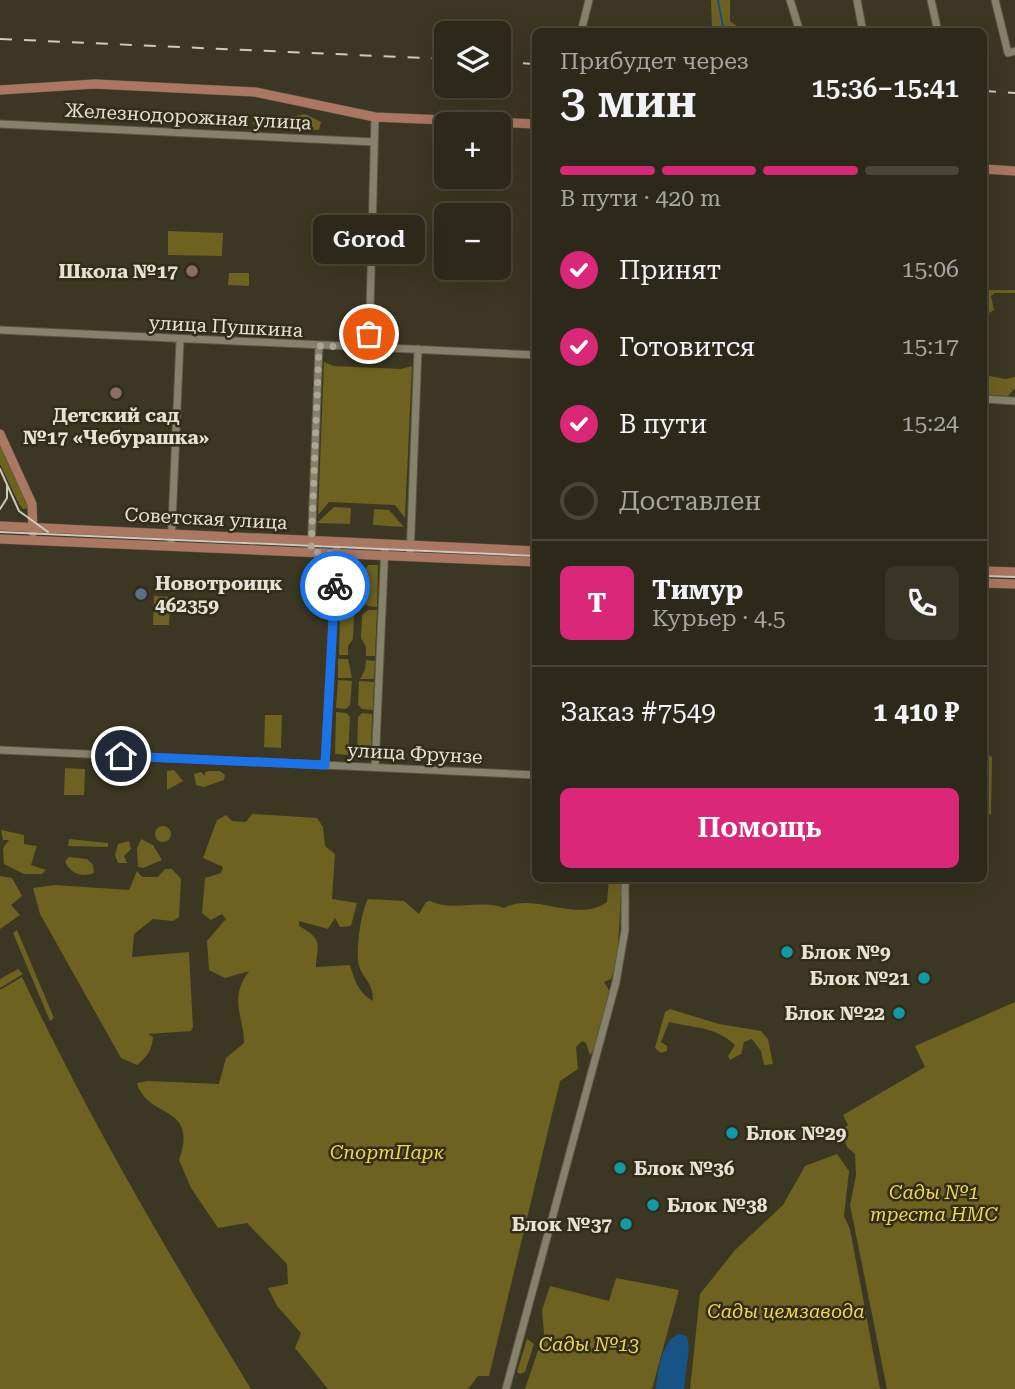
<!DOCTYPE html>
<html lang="ru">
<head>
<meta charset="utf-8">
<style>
	:root { --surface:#2c291a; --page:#383527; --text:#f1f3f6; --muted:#a6a6a2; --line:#484539; --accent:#db2777 }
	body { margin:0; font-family:"Roboto Serif",serif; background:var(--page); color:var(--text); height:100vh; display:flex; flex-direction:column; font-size:26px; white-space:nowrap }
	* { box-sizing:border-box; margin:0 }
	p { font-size:23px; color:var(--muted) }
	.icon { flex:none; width:38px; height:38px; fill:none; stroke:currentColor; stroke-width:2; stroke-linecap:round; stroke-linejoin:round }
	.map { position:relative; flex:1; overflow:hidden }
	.sheet { position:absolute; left:532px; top:28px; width:455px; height:854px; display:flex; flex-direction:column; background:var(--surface); border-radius:10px; box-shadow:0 7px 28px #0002,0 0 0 2px var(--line) }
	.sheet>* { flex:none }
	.fabs { position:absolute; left:434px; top:21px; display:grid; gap:14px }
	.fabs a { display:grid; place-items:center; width:77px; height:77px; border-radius:10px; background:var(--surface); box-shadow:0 7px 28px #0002,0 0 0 2px var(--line); font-size:35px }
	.pin { position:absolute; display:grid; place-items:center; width:60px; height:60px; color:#fff; margin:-30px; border:4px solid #fff; border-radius:50%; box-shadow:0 2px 7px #0007 }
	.courier { position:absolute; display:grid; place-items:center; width:70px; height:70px; margin:-35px; border:5px solid #1a73e8; border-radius:50%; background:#fff; color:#222; box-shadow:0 2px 9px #0007 }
	.bubble { position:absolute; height:49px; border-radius:10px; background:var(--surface); box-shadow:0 7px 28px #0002,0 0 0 2px var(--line); font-size:23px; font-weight:600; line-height:49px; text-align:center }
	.summary em { font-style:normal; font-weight:600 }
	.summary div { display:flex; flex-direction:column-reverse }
	.summary { display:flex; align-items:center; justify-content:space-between; height:119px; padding:0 28px }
	h1 { font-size:46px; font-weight:600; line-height:52px }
	.bar { display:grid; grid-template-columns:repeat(4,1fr); gap:10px 7px; align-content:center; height:84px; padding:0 28px }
	.bar i { height:9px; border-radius:5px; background:var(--line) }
	.bar .current { background:var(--accent) }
	.bar p { grid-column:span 4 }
	.line { display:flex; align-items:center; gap:18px; padding:0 28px; border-top:2px solid var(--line) }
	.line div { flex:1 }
	.round { display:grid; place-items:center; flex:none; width:74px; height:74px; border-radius:10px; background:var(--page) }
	ol { padding:0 28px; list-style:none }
	li { display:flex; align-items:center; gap:21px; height:77px }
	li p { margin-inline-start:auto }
	li .icon { padding:7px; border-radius:50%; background:var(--accent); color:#fff; stroke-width:4 }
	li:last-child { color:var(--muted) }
	li i { width:38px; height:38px; border:4px solid var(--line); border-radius:50% }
	.cta { display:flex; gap:14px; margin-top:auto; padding:14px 28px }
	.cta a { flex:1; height:80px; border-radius:10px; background:var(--accent); color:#fff; font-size:28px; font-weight:600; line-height:80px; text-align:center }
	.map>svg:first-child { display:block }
</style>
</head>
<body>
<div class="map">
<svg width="1015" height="1389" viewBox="0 0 1015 1389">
	<rect width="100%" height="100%" fill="#3b3722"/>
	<path fill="#6d6220" d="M711 0H730V21L744 31H712Z
		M305 114 321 122 319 130 259 128 252 123C270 117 287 119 305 114Z
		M168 231 223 233 222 256 168 255Z
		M229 273H249V286L228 285Z
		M984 290H1015V293H995L991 296 994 310 984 316Z
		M324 362 334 366 401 369 412 366 405 518 395 505 329 502 318 515Z
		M984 375 1005 379 1015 377V388L1008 396 984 395Z
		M0 442 29 508 23 509 19 504 0 464Z
		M334 507 351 508 350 524 317 523Z
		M374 509 389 510 404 527 373 525Z
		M342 564H352L356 571 355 600 349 606 340 605Z
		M368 565H378L377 607 368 606 363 601 364 571Z
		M154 596 171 597 169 625H153Z
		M340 609H349L354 615 353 639 348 646V655H339Z
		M368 610H377L375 656H366V647L361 638 362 615Z
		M338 659H348L352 678H338Z
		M366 660 375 661 374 679H360L365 670Z
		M338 680 352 681 350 705 346 709 336 708Z
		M359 681 374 682 373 710 362 709 358 705Z
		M336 712 346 713 350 717 348 755 335 754Z
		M362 713 372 714 371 756 357 755 358 717Z
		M265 715H282L281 748 264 747Z
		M984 753 992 757 991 814 984 815Z
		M65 768 85 769 84 795H64Z
		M174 770 183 781 167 790V771Z
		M210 771H220L225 775 224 780 204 787 196 785 194 774 201 772 205 776V772Z
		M252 814 317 818 323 827 325 846 335 854 332 899 357 903 351 926 340 927 335 918 328 929 299 921V926C326 941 316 946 316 967L350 965C355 981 358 992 373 1001 373 982 364 980 359 966 355 954 361 910 368 899L404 901 419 914 426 902 430 901C453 912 482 899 504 908 534 891 577 924 607 902L609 879H622L617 961 611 979 604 982 610 992 594 1050 590 1055 586 1043 582 1041 576 1047 578 1069 560 1081 489 1376H478L468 1389H328L295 1348 301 1333 277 1306 268 1288 288 1284 287 1264 247 1223 218 1228 191 1188 179 1160C199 1103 147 1120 137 1083L148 1081 219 1084 226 1058 244 1043C244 1015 228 1000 249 971L225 978 209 970 207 941 226 919 222 914 211 920 202 913 205 878 221 873 223 867 203 858 217 820 226 815 232 821 246 822Z
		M155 834a8 8 0 1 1 16 0a8 8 0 1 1-16 0Z
		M1 830 24 835V844L37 846 31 865 46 870 42 874H24L4 864 3 848 9 840H3Z
		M69 839 108 843V847L68 846Z
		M141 839 153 845 162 860 143 868 138 867 137 849Z
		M129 841 131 849 124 856 127 863H118L115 855 118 844Z
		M69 857 87 859 93 865 94 873C82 878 69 873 65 861Z
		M165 869H172L181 879 179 917 173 921 153 919 134 934 132 957 189 952 193 1027 191 1031 148 1034 153 1037C152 1050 147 1057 137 1065L121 1058 40 914 33 888 55 885 129 890 137 871 142 877H158Z
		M0 876 12 878 22 896 11 905 20 915 0 929Z
		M17 930 54 1018 50 1021 13 933Z
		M18 969 23 974 0 988V979Z
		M22 977C89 1119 169 1255 251 1389H0V990Z
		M1015 1002V1389H887L850 1205 856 1175 855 1154 847 1147 841 1130 848 1125 843 1115 925 1067 915 1046Z
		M670 1009 719 1024 761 1031 768 1039 773 1064 764 1065 761 1051 752 1039 744 1042 741 1054 730 1060 728 1056 735 1045C715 1026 694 1028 669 1022L661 1042 667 1046V1051L661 1053 655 1048 665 1012Z
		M837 1154 849 1171 844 1216 850 1229 880 1389H690L700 1294 735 1250 783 1205 805 1166Z
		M616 1278 679 1290 652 1389H525L544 1333 542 1310 550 1286 609 1301Z
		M527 1339 534 1344 525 1372 520 1374 517 1372Z"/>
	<path fill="#175384" d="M679 1334 687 1336 689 1348 684 1389H656C657 1372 662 1340 679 1334Z"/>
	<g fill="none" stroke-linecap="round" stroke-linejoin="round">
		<path stroke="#175384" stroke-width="2" d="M718 0 724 32"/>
		<g stroke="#595643" stroke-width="9">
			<path id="minor" d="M790 0 800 32
				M857 0 863 32
				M931 0 938 32
				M995 0 1008 53 1015 51
				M581 32 589 0
				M0 124 374 142
				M0 330 536 355
				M369 348 375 117
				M984 399 1015 401
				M171 546 180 340
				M311 553 319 346
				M410 557 418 349
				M0 750 536 775
				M325 765 337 542
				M375 767 385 544
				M506 1389 616 982 625 930V878"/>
		</g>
		<g stroke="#595643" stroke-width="10">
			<path id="major" d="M0 90 95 84 255 92 375 117 536 124
				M984 169 1015 171
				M0 434 32 504 33 532
				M0 526 536 551
				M0 539 536 562
				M984 571 1015 572
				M984 583 1015 584"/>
		</g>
		<use href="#minor" stroke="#85816a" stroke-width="7"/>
		<use href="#major" stroke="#ab7662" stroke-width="9"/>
		<path stroke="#cccabc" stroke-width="2" d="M0 469 19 511 48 532
			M0 509 7 498V485
			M0 532 536 556
			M984 576 1015 577"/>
		<path stroke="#cccabc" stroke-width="2" stroke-dasharray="12 12" stroke-linecap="butt" d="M0 39 446 59
			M499 62 536 64
			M984 91 1015 93"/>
	</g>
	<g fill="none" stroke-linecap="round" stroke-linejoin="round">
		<path stroke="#aaa797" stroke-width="7" stroke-dasharray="0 12.6" d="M335 586 336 554 311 552 319 346 369 348V334"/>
		<path stroke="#1a73e8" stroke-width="9" d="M121 756 325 765 335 586"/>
	</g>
	<g fill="#8d6e63" stroke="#312d18" stroke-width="2.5">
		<circle cx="192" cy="271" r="7"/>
		<circle cx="116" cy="393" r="7"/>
	</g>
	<circle fill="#5c6f8a" stroke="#312d18" stroke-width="2.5" cx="141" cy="594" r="7"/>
	<g fill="#0f9aa8" stroke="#312d18" stroke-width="2.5">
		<circle cx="787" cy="952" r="7"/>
		<circle cx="924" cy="978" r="7"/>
		<circle cx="899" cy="1013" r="7"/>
		<circle cx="732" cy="1133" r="7"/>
		<circle cx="620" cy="1168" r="7"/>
		<circle cx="653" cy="1205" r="7"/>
		<circle cx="626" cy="1224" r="7"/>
	</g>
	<g text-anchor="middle" stroke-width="5" stroke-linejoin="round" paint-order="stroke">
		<g font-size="19" fill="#e5e3d6" stroke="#312d18">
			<text transform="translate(188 116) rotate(3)" y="7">Железнодорожная улица</text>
			<text transform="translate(226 326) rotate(3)" y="7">улица Пушкина</text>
			<text transform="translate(206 518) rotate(3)" y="7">Советская улица</text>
			<text transform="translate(415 753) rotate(3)" y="7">улица Фрунзе</text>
		</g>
		<g font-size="19" font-weight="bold" fill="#e5e3d6" stroke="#312d18" text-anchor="start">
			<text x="178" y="278" text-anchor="end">Школа №17</text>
			<text x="116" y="422" text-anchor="middle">Детский сад<tspan x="116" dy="22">№17 «Чебурашка»</tspan></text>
			<text x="155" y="590">Новотроицк<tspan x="155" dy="22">462359</tspan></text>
			<text x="801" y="959">Блок №9</text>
			<text x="910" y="985" text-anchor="end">Блок №21</text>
			<text x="885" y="1020" text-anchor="end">Блок №22</text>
			<text x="746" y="1140">Блок №29</text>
			<text x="634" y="1175">Блок №36</text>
			<text x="667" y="1212">Блок №38</text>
			<text x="612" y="1231" text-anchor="end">Блок №37</text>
		</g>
		<g font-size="19" font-style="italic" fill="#eed74b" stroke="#312d18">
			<text x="387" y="1159">СпортПарк</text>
			<text x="934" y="1199">Сады №1<tspan x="934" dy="22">треста НМС</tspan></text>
			<text x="786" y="1318">Сады цемзавода</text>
			<text x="589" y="1351">Сады №13</text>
		</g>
	</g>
</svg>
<div class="fabs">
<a><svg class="icon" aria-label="layers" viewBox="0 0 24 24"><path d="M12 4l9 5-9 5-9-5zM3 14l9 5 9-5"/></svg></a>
<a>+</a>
<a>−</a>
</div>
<div class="pin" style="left:369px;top:334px;background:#ea580c"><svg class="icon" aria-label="bag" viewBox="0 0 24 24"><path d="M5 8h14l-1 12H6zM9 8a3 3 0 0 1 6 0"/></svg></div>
<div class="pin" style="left:121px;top:756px;background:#1f2937"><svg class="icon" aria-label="home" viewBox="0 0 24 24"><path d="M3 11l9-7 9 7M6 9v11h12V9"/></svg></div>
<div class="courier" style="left:335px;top:586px"><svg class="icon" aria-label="bike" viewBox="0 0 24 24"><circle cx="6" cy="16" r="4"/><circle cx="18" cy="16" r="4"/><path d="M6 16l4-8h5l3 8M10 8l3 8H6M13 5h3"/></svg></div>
<div class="bubble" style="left:313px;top:215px;width:112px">Gorod</div>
<section class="sheet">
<div class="summary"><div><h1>3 мин</h1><p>Прибудет через</p></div><em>15:36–15:41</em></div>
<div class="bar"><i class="current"></i><i class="current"></i><i class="current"></i><i></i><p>В пути · 420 m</p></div>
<ol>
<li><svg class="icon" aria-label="check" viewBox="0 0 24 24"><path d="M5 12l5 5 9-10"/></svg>Принят<p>15:06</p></li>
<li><svg class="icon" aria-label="check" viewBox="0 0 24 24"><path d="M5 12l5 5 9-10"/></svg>Готовится<p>15:17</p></li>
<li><svg class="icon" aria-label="check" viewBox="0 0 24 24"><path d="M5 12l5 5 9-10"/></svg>В пути<p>15:24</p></li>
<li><i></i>Доставлен</li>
</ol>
<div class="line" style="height:126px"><b class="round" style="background:var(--accent);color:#fff">Т</b><div><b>Тимур</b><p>Курьер · 4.5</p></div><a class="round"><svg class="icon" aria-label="phone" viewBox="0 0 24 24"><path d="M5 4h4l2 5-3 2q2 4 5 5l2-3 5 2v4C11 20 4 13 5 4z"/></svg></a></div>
<div class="line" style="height:91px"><div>Заказ #7549</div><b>1 410 ₽</b></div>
<div class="cta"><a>Помощь</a></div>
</section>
</div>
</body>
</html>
